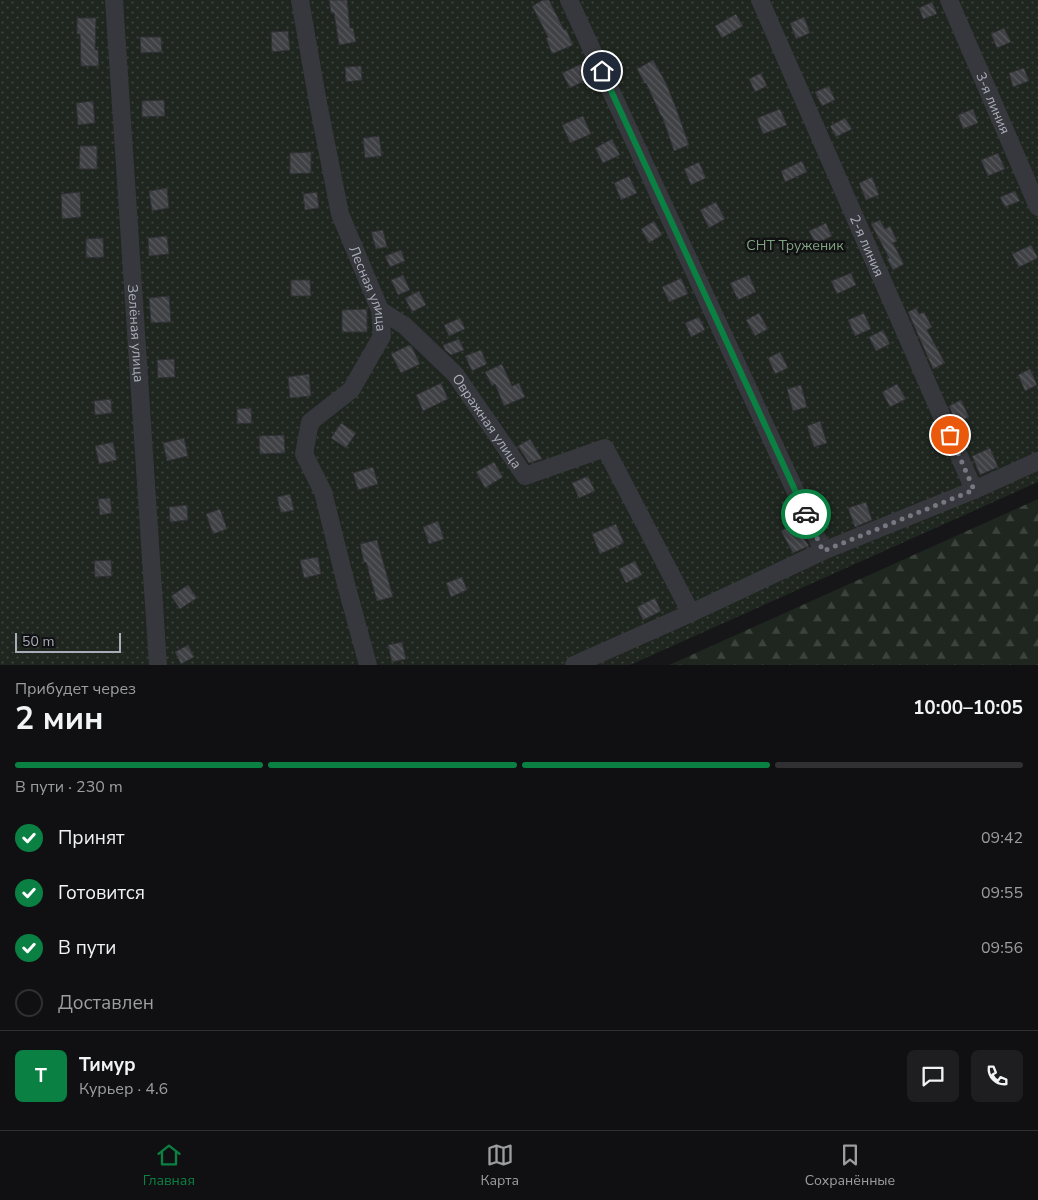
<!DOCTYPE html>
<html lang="ru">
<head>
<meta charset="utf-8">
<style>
	:root { --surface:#101012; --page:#1e1e20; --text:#f1f3f6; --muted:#9c9d9f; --line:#303032; --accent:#0b8043 }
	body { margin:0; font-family:"Nunito Sans",sans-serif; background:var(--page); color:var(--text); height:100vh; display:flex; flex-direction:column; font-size:19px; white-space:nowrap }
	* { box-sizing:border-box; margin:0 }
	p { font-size:16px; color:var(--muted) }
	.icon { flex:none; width:28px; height:28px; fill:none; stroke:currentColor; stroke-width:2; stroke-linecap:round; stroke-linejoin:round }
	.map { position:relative; height:665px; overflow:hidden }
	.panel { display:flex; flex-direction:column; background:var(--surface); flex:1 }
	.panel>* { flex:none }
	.scale { position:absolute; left:15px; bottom:12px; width:106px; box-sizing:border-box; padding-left:5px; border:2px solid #a8adb8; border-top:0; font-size:14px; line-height:18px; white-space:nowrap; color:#a8adb8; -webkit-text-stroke:4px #111113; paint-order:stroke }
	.pin { position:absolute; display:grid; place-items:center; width:42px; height:42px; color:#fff; margin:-21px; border:2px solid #fff; border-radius:50%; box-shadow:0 1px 5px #0007 }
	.courier { position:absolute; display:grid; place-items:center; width:50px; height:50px; margin:-25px; border:4px solid #0b8043; border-radius:50%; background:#fff; color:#222; box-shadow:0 1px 6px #0007 }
	.overview em { font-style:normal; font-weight:700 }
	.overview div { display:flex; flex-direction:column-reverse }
	.overview { display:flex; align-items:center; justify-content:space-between; height:85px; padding:0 15px }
	h1 { font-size:32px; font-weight:700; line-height:38px }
	.bar { display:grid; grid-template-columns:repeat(4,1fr); gap:8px 5px; align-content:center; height:60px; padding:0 15px }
	.bar i { height:6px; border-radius:4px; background:var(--line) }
	.bar .current { background:var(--accent) }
	.bar p { grid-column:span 4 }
	.line { display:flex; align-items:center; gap:12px; padding:0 15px; border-top:1px solid var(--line) }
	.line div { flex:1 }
	.round { display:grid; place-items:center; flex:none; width:52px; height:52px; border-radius:8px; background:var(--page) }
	ol { padding:0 15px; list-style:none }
	li { display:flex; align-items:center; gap:15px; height:55px }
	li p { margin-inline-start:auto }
	li .icon { padding:5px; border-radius:50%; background:var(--accent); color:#fff; stroke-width:4 }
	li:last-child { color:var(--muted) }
	li i { width:28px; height:28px; border:2px solid var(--line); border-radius:50% }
	.menu { display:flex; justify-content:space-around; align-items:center; height:70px; border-top:1px solid var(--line); background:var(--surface); font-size:14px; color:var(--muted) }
	.menu a { display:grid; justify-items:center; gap:2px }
	.menu .current { color:var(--accent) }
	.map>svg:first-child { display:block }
</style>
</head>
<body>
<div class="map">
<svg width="1038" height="665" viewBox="0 0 1038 665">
	<defs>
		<pattern id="forest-firs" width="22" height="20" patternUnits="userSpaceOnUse" patternTransform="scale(1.25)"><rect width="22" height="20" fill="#1e261f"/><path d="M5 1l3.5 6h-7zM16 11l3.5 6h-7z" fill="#3c433d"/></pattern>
		<pattern id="garden-dots" width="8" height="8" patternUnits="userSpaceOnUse" patternTransform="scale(1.25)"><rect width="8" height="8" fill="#1e261f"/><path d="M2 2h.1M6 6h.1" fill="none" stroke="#3c433d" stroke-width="1.8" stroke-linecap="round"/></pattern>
		<pattern id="building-back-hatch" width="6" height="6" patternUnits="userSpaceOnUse" patternTransform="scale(1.25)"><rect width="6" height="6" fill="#404145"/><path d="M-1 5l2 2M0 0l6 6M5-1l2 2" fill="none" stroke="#595a5e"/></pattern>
	</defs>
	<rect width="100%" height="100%" fill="#161618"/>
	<path fill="url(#forest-firs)" d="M1038 499V665H669Z"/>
	<path fill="url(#garden-dots)" d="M0 0H1038V482L630 665H0Z"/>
	<path fill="url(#building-back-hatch)" stroke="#303034" d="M329 0H347L350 28H353L356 42 339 45 334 13H331Z
		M543 0H549L564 30 566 29 573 45 552 54 546 38 548 37 532 6Z
		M932 2 937 14 923 19 919 8Z
		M736 14 743 26 722 38 715 26Z
		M804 17 810 33 796 39 790 23Z
		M77 18H96L95 50H98L99 66H81L80 34H77Z
		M1004 28 1011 42 997 48 991 34Z
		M288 31 290 50 272 52 271 32Z
		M140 37H161L162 52 141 53Z
		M653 60 666 83 676 108 689 145 674 151 662 116H661L646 83 645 84 637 69Z
		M581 64 588 79 570 88 562 73Z
		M361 66 362 80 346 82 345 67Z
		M1024 68 1029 81 1013 87 1009 73Z
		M761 73 767 86 755 92 749 79Z
		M829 86 835 100 822 106 815 92Z
		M164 100 165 116 142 117V101Z
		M93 101 95 123 78 125 76 103Z
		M780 109 787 125 763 134 757 118Z
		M973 109 978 123 963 129 958 115Z
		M583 116 591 134 570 143 562 125Z
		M845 118 852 129 836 137 830 126Z
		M379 136 382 156 365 158 363 138Z
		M612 139 620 155 603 163 595 148Z
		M80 146H97V169H79Z
		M311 152V173L290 174V153Z
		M998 153 1005 169 988 176 981 160Z
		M802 161 807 172 785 182 781 171Z
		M699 162 706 178 691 185 684 169Z
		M629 176 637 193 621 200 614 183Z
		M872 177 879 195 866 200 859 183Z
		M167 188 169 208 152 211 149 191Z
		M1015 191 1020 201 1005 207 1000 197Z
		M80 192 81 217 62 219 61 194Z
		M317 192 319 208 305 210 303 194Z
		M716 202 725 219 709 228 700 210Z
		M880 220 885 229 890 226 897 241 893 243 904 264 893 270 887 259 889 258 871 224Z
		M654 221 662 235 649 243 641 229Z
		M826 223 832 236 816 244 809 231Z
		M383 230 387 247 376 249 371 232Z
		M167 236 169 254 149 256 148 238Z
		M103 238 104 257 86 258V239Z
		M1031 245 1038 258 1019 267 1012 254Z
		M401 250 405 261 390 267 385 256Z
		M851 273 856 285 837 294 831 281Z
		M403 275 410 290 398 295 391 280Z
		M749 275 756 292 738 300 730 283Z
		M681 278 688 294 669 302 662 287Z
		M291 280H310L311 296H291Z
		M419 291 426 305 412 312 405 298Z
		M169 296 171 322 151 323 149 298Z
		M916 308 919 314 924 312 932 327 927 330 945 363 933 369 908 312Z
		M367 309V332H342V310Z
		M759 313 768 329 755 336 746 320Z
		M864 313 871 329 855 336 848 320Z
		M699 317 705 330 691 337 685 323Z
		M460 318 465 329 449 336 444 325Z
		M883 330 890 344 876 351 869 337Z
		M459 339 464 350 451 355 445 350 443 345Z
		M409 345 412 347 420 364 401 373 391 354Z
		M481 350 487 364 472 371 465 356Z
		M780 352 788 368 775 374 768 358Z
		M174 359 175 377 158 378 157 360Z
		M502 364 512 386 519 383 525 397 504 406 495 384 492 386 485 372Z
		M1030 369 1037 385 1025 391 1018 375Z
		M309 374 311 396 290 398 288 377Z
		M441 383 448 399 423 411 416 395Z
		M897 384 906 399 890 407 882 392Z
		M801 385 807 407 793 411 787 389Z
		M111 399 112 413 95 415 94 401Z
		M961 400 969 417 956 423 949 406Z
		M251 408 252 423 237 424V409Z
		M820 421 827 443 814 447 807 426Z
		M341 423 356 433 346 448 331 438Z
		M284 435 285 453 260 454 259 436Z
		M184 438 188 456 167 461 163 443Z
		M530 439 542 459 529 463 518 446Z
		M113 442 117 460 99 464 95 446Z
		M990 448 998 467 980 475 972 456Z
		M494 462 503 477 485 488 476 472Z
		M373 467 378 484 358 490 353 473Z
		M588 476 595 491 579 498 572 483Z
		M290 494 294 510 281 513 277 497Z
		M110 498 112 513 100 515 98 499Z
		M866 502 872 520 855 527 848 508Z
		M187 505 188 520 170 522 169 507Z
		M220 509 227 529 213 534 206 514Z
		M438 521 444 539 429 544 423 527Z
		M795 523 809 546 793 553 781 531Z
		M616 524 624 543 600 554 592 534Z
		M377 540 393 597 377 601 366 562 364 563 360 544Z
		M318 557 321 574 304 578 300 560Z
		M111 560 112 576 95 577 94 561Z
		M635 561 642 575 626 583 619 569Z
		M462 577 467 590 451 597 446 583Z
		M188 585 197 598 180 609 171 596Z
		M655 598 661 611 643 620 637 607Z
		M402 642 406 659 392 662 388 645Z
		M188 645 194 657 181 664 175 652Z"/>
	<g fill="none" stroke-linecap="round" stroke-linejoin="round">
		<g stroke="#37383d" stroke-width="18">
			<path id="s1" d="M114 0 158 665"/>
			<path id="s2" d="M300 0 318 103 340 214 380 310 382 336 351 390 310 422 304 454 323 492 347 588 368 665"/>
			<path d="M569 0 823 551"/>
			<path id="s3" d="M760 0 974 490"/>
			<path id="s4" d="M949 0 1038 207"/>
			<path id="s5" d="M380 310 405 326 455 374 525 476 605 448 691 613"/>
			<path d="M574 665 691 613 823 551 974 490 1038 461"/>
		</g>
	</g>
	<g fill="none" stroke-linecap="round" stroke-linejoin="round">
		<path stroke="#757880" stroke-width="5" stroke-dasharray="0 9" d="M806 514 823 551 974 490 950 435"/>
		<path stroke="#0b8043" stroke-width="6" d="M602 71 806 514"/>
	</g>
	<g text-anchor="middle" stroke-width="5" stroke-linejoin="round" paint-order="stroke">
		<g font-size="14" fill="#a8adb8" stroke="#111113">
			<text dy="5" stroke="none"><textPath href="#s4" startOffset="112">3-я линия</textPath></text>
			<text dy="5" stroke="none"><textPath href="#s3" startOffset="268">2-я линия</textPath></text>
			<text dy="5" stroke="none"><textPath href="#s2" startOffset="298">Лесная улица</textPath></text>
			<text dy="5" stroke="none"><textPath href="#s1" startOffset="334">Зелёная улица</textPath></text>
			<text dy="5" stroke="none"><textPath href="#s5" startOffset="156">Овражная улица</textPath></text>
		</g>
		<g font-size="14" fill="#7fa381" stroke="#111113">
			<text x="795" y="250">СНТ Труженик</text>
		</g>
	</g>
</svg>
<div class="scale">50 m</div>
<div class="pin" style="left:950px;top:435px;background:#ea580c"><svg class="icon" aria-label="bag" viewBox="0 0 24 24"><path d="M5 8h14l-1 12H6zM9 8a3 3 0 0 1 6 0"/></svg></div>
<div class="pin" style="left:602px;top:71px;background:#1f2937"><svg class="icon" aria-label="home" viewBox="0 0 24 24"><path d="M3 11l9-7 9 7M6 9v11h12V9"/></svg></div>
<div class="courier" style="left:806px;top:514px"><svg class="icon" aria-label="car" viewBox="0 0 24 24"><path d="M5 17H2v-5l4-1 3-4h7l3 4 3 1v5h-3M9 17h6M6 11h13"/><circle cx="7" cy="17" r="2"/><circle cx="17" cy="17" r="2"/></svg></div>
</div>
<section class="panel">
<div class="overview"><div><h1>2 мин</h1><p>Прибудет через</p></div><em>10:00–10:05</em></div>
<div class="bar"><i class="current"></i><i class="current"></i><i class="current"></i><i></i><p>В пути · 230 m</p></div>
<ol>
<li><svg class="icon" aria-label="check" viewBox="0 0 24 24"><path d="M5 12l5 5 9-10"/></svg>Принят<p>09:42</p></li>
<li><svg class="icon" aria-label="check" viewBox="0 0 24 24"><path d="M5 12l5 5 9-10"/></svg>Готовится<p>09:55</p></li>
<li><svg class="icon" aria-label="check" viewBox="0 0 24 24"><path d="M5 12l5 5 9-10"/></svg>В пути<p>09:56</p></li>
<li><i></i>Доставлен</li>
</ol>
<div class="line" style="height:90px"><b class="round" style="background:var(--accent);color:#fff">Т</b><div><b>Тимур</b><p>Курьер · 4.6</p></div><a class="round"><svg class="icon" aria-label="chat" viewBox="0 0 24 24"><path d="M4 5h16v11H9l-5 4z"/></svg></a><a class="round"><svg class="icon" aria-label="phone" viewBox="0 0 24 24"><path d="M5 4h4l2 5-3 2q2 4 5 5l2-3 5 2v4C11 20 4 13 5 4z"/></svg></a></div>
</section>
<nav class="menu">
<a class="current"><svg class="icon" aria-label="home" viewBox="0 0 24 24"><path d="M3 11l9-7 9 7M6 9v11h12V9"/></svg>Главная</a>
<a><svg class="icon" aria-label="map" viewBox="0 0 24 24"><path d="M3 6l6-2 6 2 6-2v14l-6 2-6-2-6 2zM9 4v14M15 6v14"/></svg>Карта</a>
<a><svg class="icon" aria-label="saved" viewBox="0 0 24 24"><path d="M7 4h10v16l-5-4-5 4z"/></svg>Сохранённые</a>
</nav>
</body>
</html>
